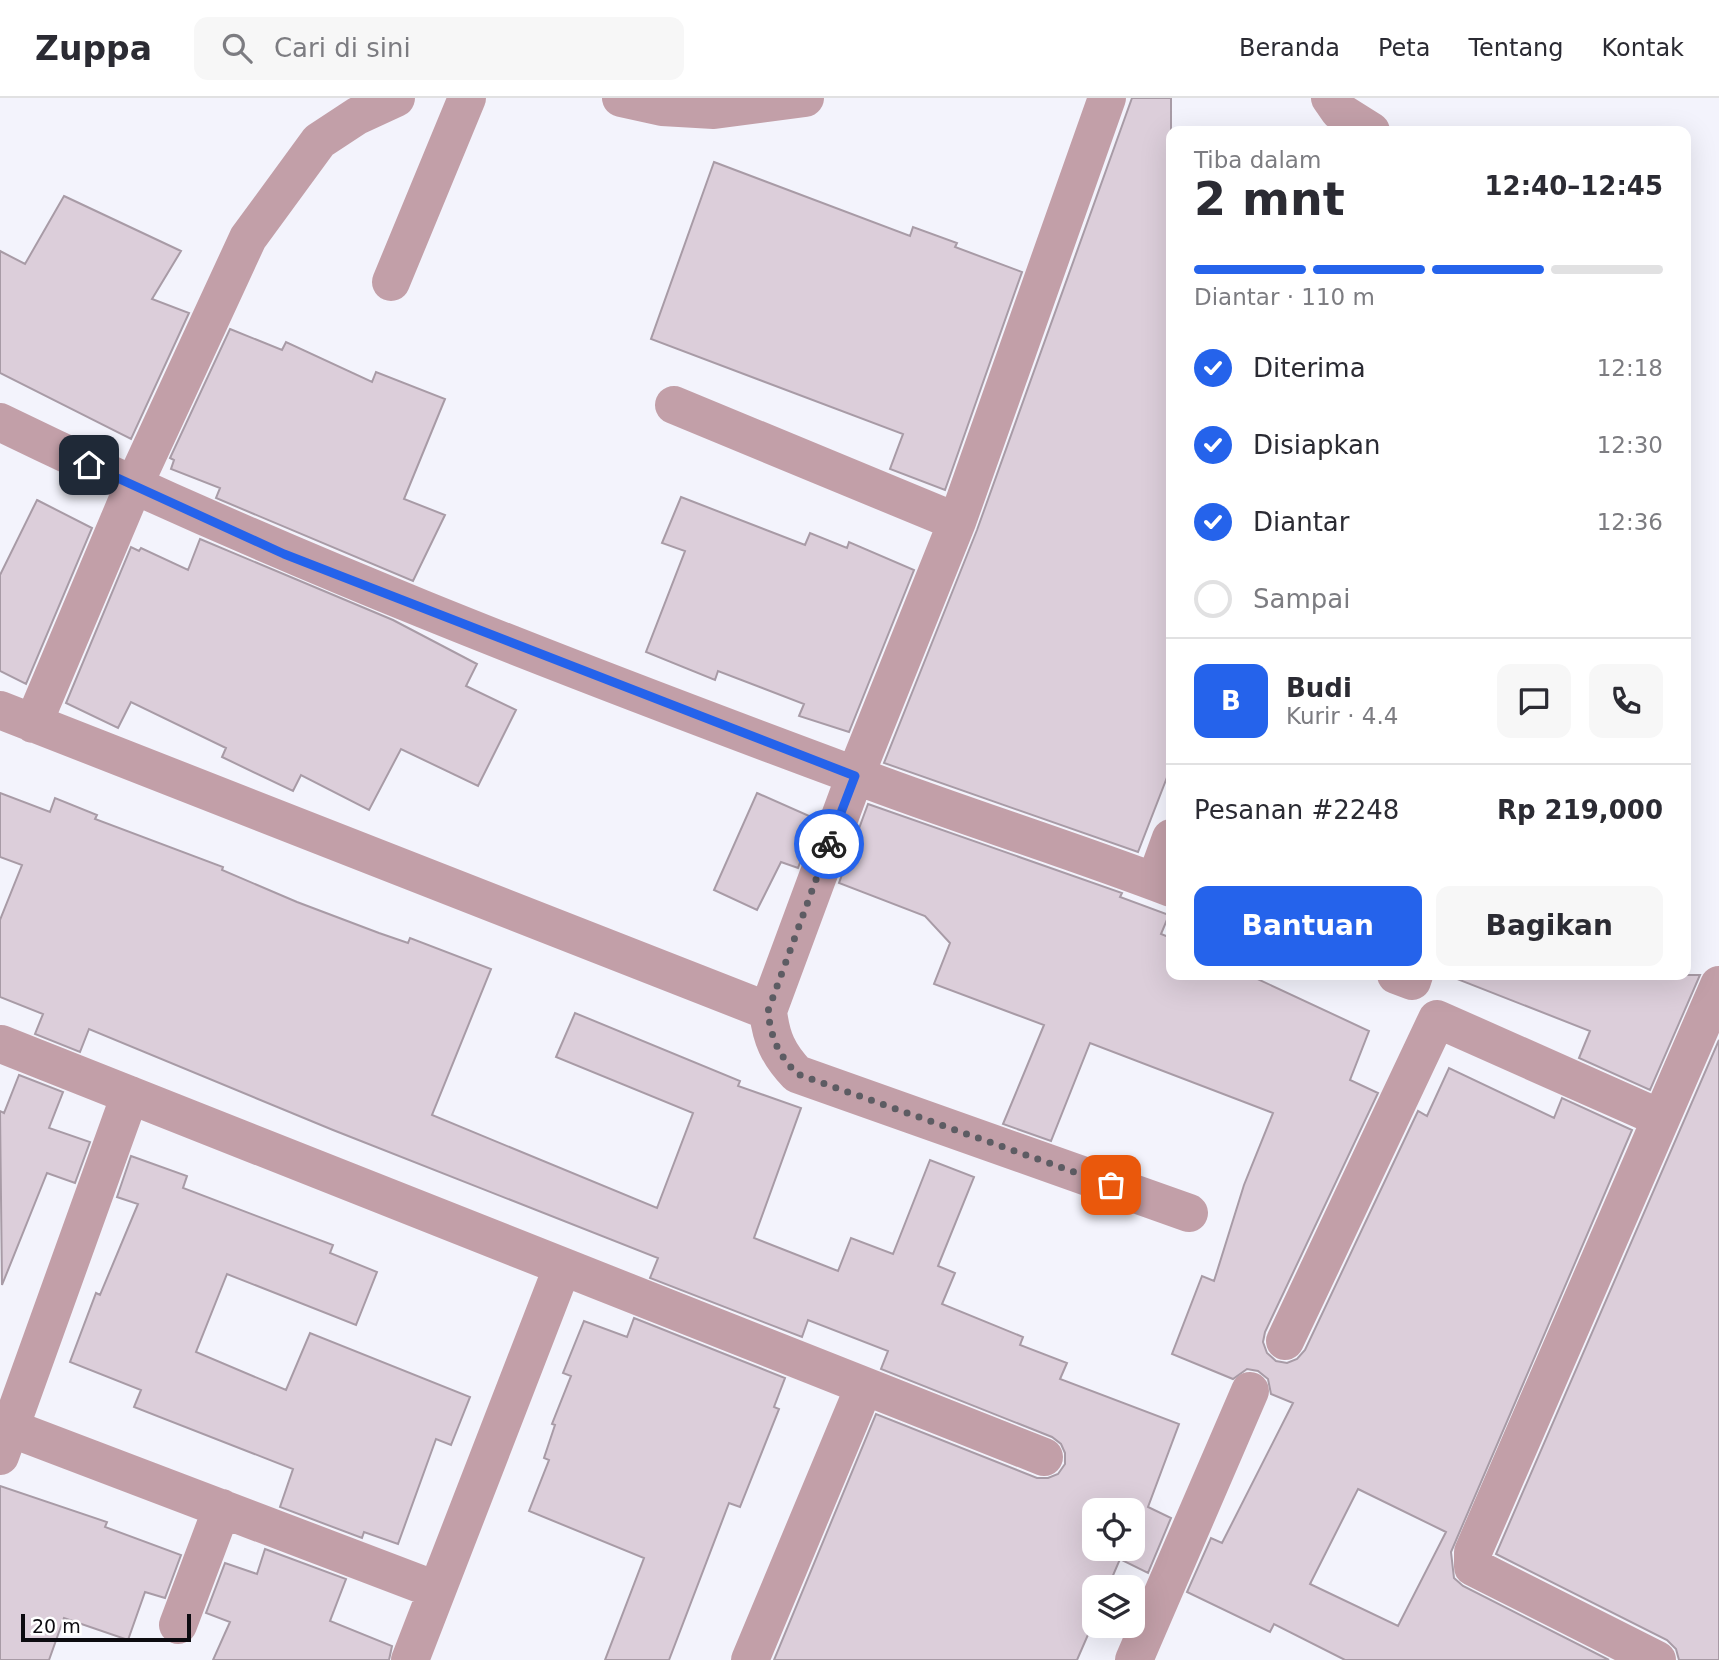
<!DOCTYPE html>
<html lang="id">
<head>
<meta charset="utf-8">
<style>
	:root { --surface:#fff; --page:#f7f7f7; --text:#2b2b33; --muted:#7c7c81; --line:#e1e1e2; --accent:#2563eb }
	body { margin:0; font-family:"DejaVu Sans",sans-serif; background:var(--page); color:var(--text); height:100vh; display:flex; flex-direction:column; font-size:26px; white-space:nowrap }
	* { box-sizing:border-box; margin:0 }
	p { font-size:23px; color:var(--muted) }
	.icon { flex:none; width:38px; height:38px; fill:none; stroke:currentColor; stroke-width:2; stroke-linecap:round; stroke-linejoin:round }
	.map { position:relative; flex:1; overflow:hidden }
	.sheet { position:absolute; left:1166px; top:28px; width:525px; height:854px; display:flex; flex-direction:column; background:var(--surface); border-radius:14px; box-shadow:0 7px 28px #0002 }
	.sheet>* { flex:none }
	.fabs { position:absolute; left:1082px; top:1400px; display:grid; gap:14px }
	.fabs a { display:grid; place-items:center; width:63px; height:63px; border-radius:14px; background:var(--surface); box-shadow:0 7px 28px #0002; font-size:35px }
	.scale { position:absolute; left:21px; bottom:18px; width:170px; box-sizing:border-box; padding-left:7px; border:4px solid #0c0b10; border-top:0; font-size:19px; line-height:24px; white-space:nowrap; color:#0c0b10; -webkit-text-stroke:5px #fff; paint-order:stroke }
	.pin { position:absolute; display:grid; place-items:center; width:60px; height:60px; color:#fff; margin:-30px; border-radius:14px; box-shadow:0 4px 10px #0006 }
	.courier { position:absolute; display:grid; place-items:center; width:70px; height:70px; margin:-35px; border:5px solid #2563eb; border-radius:50%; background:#fff; color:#222; box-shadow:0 2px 9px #0007 }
	.headline em { font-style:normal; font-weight:700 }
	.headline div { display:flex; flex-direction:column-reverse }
	.headline { display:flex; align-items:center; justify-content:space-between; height:119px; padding:0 28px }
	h1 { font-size:46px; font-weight:700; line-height:52px }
	.bar { display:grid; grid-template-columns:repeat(4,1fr); gap:10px 7px; align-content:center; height:84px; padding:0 28px }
	.bar i { height:9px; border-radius:5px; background:var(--line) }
	.bar .selected { background:var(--accent) }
	.bar p { grid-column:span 4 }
	.line { display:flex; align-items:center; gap:18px; padding:0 28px; border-top:2px solid var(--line) }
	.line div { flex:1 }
	.round { display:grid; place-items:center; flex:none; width:74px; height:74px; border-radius:14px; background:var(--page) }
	ol { padding:0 28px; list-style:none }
	li { display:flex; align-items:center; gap:21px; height:77px }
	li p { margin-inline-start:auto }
	li .icon { padding:7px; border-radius:50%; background:var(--accent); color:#fff; stroke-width:4 }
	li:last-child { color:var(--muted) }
	li i { width:38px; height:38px; border:4px solid var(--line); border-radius:50% }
	.primary-button { display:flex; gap:14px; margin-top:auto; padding:14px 28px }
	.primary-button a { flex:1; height:80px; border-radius:14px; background:var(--accent); color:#fff; font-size:28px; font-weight:700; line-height:80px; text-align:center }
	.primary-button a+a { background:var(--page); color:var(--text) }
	header { display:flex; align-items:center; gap:42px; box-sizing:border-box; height:98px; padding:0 35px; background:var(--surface); border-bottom:2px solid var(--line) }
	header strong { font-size:33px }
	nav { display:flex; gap:38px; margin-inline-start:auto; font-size:24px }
	.search { width:490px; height:63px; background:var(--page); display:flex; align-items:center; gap:18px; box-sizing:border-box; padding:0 24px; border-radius:14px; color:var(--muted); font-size:26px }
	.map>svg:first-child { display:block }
</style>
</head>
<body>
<header>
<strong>Zuppa</strong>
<div class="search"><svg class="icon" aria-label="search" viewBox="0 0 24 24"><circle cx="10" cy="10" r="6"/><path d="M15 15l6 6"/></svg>Cari di sini</div>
<nav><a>Beranda</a><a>Peta</a><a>Tentang</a><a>Kontak</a></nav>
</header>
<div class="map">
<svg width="1719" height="1562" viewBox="0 0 1719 1562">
	<rect width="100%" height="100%" fill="#f3f3fc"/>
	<path fill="#dcceda" stroke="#a89ba6" stroke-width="2" fill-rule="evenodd" d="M1132 0H1171V669L1138 754 884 665 977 432Z
		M714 64 910 138 913 129 957 145 955 149 1022 174 945 392 890 371 903 336 651 241Z
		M64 98 181 153 152 201 189 215 131 341 0 275V153L25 166Z
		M230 231 282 252 286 244 372 284 376 274 445 301 404 401 445 417 413 483 216 400 220 390 171 371 174 362 170 360Z
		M681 399 805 447 810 435 847 450 849 444 914 472 849 634 799 618 804 606 718 573 715 582 646 554 685 453 662 445Z
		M37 402 92 430 26 586 0 573V477Z
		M200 441 393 522 477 566 466 588 516 612 478 688 401 651 369 712 301 677 293 693 222 659 226 650 131 604 118 630 66 605 131 449 139 453 141 450 188 472Z
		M0 695 50 714 55 700 97 717 95 721 223 769 222 772 297 804 379 835 408 845 410 840 491 871 432 1017 657 1110 693 1015 556 959 575 915 740 983 738 988 801 1010 754 1140 838 1173 851 1140 893 1156 930 1062 974 1079 938 1168 955 1175 942 1206 1023 1239 1020 1247 1067 1265 1060 1281 1179 1326 1148 1409 1171 1420 1148 1475 1120 1461 1108 1489H1094V1523L1077 1562H774L876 1316 1037 1380H1048L1058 1376 1065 1366V1355L1061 1346 1052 1339 881 1271 888 1253 808 1222 802 1239 650 1180 658 1160 333 1032 89 931 80 954 35 936 43 916 0 899V822L22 767 0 759ZM1094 1412H1132V1451H1094Z
		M757 695 816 721 798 770 781 764 757 812 714 792Z
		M868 706 1122 795 1120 799 1169 817 1161 836 1171 840V877H1249L1369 933 1350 982 1378 995 1265 1234 1263 1244 1267 1255 1276 1263 1287 1265 1297 1261 1305 1252 1418 1013 1427 1018 1449 970 1554 1020 1562 1000 1632 1032 1451 1454 1454 1480 1463 1488 1609 1562H1345L1274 1526 1270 1534 1187 1494 1211 1440 1222 1445 1293 1305 1271 1296 1268 1281 1258 1273 1247 1271 1233 1281 1172 1256 1202 1178 1214 1183 1244 1087 1273 1015 1090 945 1051 1043 1003 1026 1044 927 934 886 950 845 925 818 839 785ZM1358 1391 1446 1434 1398 1528 1310 1486Z
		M1458 877H1700L1650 992 1579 960 1590 933 1457 881Z
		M1719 942V1562H1679L1676 1551 1667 1542 1496 1456Z
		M19 977 63 994 49 1030 90 1044 75 1085 47 1075 2 1187 0 1013 4 1015Z
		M131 1058 187 1078 183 1090 333 1147 330 1155 377 1174 356 1227 227 1176 196 1254 286 1292 310 1235 470 1299 451 1347 436 1341 398 1446 364 1434 362 1440 280 1409 293 1371 134 1309 141 1292 70 1264 96 1195 100 1197 138 1106 117 1099Z
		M634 1220 785 1280 774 1309 779 1311 740 1409 729 1405 669 1562H605L644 1460 529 1413 549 1362 544 1360 555 1327 552 1326 571 1278 563 1275 584 1223 627 1239Z
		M0 1388 107 1424 105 1429 181 1457 165 1500 145 1494 128 1542 64 1520 49 1562H0Z
		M265 1451 346 1481 330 1523 392 1548 389 1562H213L230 1524 206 1515 225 1465 257 1476Z"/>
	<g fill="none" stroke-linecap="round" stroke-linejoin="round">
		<path stroke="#c29fa8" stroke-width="38" d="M621 0 662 9 714 12 805 0
			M1107 0 957 424 855 678 768 913C771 940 778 956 797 976L1189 1115
			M1330 0 1339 13 1371 33
			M391 184 467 0
			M674 307 957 424
			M0 324C277 459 566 570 854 677 959 717 1066 750 1171 790
			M0 612 768 913
			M33 626 133 389 248 140 319 43 357 18 396 0
			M1155 784 1171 740
			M1396 877 1412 883 1414 877
			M1 946 1044 1359
			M1285 1243 1437 921 1660 1020
			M10 1330 436 1492
			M0 1358 130 997
			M178 1527 222 1410
			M410 1562 562 1170
			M750 1562 864 1289
			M1134 1562 1250 1293
			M1657 1562 1473 1469V1454L1719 887"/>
	</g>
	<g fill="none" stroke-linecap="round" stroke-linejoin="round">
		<path stroke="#5d5c63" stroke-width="7" stroke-dasharray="0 12.6" d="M829 746 768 913C771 940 778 956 797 976L1111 1087"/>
		<path stroke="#2563eb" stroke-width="9" d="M89 367 284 456 855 678 829 746"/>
	</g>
</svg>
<div class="fabs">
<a><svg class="icon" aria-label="locate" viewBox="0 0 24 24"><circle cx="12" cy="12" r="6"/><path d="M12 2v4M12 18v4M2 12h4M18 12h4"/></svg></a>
<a><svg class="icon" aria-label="layers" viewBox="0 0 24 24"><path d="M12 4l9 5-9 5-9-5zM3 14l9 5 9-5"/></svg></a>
</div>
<div class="scale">20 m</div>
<div class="pin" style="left:1111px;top:1087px;background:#ea580c"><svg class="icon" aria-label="bag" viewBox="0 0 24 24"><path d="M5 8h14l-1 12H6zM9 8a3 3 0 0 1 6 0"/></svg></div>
<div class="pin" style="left:89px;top:367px;background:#1f2937"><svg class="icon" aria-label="home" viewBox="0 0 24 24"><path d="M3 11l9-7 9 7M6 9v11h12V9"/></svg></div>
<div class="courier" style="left:829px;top:746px"><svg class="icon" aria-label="bike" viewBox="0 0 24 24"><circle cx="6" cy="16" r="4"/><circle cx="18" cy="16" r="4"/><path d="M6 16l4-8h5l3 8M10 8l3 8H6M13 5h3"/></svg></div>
<section class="sheet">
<div class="headline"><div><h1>2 mnt</h1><p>Tiba dalam</p></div><em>12:40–12:45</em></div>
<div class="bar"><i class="selected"></i><i class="selected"></i><i class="selected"></i><i></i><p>Diantar · 110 m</p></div>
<ol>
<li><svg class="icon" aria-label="check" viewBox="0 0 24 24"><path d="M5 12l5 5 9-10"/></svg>Diterima<p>12:18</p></li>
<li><svg class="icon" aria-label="check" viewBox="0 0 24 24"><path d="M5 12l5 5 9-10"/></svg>Disiapkan<p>12:30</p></li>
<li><svg class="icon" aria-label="check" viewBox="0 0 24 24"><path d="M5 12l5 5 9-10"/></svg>Diantar<p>12:36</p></li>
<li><i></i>Sampai</li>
</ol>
<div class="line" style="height:126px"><b class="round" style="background:var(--accent);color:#fff">B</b><div><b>Budi</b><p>Kurir · 4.4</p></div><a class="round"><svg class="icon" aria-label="chat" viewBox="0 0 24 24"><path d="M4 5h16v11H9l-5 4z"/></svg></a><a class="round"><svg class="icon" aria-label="phone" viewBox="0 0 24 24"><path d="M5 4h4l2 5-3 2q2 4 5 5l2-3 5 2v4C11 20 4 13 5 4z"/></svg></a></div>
<div class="line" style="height:91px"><div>Pesanan #2248</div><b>Rp 219,000</b></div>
<div class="primary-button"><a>Bantuan</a><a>Bagikan</a></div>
</section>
</div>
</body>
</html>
